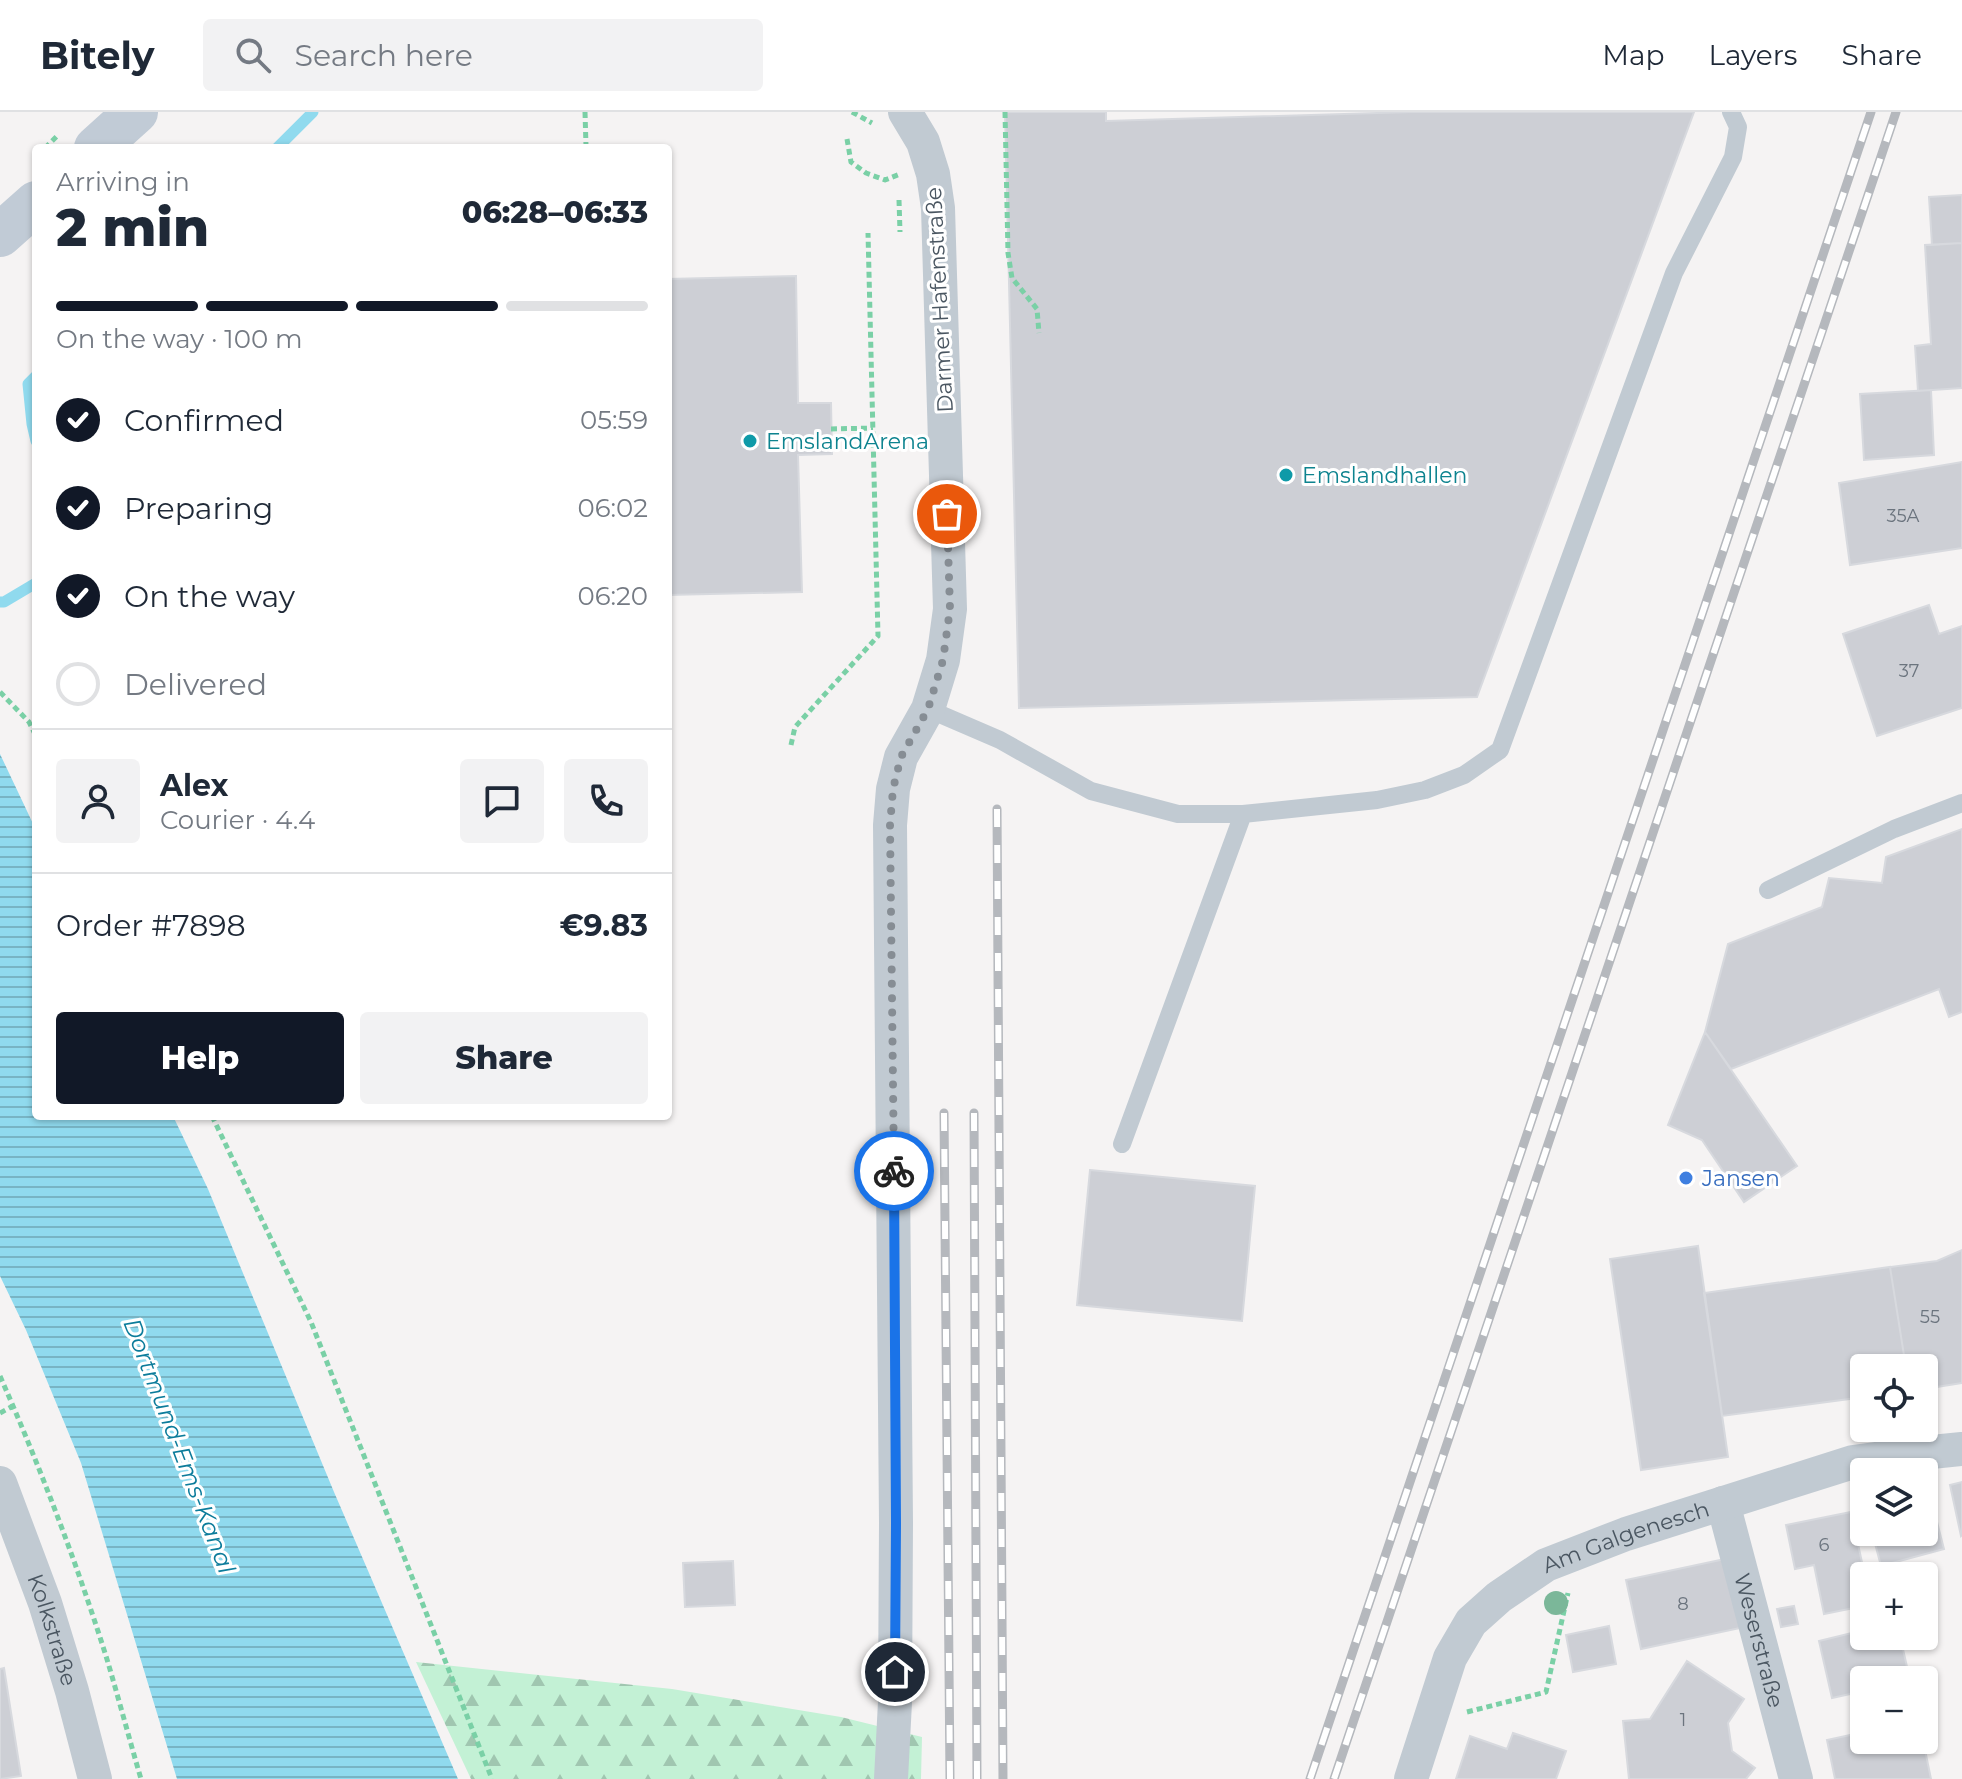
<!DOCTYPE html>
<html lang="en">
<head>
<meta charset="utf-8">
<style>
	:root { --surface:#fff; --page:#f2f2f3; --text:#1f2937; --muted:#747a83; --line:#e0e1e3; --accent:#111827 }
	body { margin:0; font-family:Montserrat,sans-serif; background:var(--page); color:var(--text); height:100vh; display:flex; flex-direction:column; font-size:30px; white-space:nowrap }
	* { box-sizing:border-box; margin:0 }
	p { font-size:26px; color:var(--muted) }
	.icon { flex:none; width:44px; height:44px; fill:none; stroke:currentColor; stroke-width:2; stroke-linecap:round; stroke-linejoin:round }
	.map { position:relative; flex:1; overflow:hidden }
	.side { position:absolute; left:32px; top:32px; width:640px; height:976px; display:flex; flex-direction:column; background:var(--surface); border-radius:8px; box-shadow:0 2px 6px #0004 }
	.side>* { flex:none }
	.fabs { position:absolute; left:1850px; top:1242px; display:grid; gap:16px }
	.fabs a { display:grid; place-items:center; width:88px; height:88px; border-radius:8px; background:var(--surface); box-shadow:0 2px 6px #0004; font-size:40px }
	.pin { position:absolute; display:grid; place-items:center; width:68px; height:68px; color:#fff; margin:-34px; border:4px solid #fff; border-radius:50%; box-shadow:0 2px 8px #0007 }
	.courier { position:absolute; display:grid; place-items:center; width:80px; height:80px; margin:-40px; border:6px solid #1a73e8; border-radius:50%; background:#fff; color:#222; box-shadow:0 2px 10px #0007 }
	.head em { font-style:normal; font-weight:800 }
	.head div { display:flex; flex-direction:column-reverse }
	.head { display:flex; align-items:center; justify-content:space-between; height:136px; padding:0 24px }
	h1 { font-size:52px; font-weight:800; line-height:60px }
	.bar { display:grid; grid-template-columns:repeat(4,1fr); gap:12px 8px; align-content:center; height:96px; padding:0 24px }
	.bar i { height:10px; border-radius:6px; background:var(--line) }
	.bar .on { background:var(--accent) }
	.bar p { grid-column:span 4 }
	.line { display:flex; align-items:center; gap:20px; padding:0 24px; border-top:2px solid var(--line) }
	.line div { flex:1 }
	.round { display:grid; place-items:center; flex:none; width:84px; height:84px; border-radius:8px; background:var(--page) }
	ol { padding:0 24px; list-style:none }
	li { display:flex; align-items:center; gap:24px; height:88px }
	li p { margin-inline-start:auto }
	li .icon { padding:8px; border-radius:50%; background:var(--accent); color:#fff; stroke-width:4 }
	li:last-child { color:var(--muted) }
	li i { width:44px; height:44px; border:4px solid var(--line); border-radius:50% }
	.action { display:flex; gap:16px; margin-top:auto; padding:16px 24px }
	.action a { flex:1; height:92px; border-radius:8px; background:var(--accent); color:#fff; font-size:32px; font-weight:800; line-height:92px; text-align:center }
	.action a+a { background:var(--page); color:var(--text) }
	header { display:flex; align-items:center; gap:48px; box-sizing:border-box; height:112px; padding:0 40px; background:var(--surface); border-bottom:2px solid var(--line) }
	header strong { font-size:38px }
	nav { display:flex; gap:44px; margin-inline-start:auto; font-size:28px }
	.search { width:560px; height:72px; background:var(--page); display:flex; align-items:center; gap:20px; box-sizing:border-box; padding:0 28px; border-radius:8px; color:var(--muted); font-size:30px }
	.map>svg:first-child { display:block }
</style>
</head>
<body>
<header>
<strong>Bitely</strong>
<div class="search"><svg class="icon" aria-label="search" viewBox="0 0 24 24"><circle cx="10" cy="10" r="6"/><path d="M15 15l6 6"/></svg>Search here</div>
<nav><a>Map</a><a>Layers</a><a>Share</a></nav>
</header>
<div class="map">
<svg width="1962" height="1667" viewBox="0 0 1962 1667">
	<defs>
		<pattern id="forest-firs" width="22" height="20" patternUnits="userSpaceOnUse" patternTransform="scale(2)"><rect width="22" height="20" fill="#c3f1d5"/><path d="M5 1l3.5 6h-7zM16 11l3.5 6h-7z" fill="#a0c6b0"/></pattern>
		<pattern id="water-rules" width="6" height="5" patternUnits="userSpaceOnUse" patternTransform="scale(2)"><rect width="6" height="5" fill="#90daee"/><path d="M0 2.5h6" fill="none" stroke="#78b4c4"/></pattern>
	</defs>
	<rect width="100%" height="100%" fill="#f5f3f3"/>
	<path fill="url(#forest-firs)" d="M416 1550 672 1577 841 1605 922 1625 921 1667H471Z"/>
	<path fill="url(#water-rules)" d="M0 642 36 718V1004H173L208 1077 334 1380 458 1667H177L81 1351 26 1218 0 1164Z"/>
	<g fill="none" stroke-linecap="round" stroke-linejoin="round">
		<path stroke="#90daee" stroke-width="11" d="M277 36 313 0
			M36 264 28 272 32 312 36 329
			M0 490H4L36 471"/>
	</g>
	<path fill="#cdcfd5" stroke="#d7d9de" stroke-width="2" d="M1005 0H1106V9L1411 0H1694L1477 585 1019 596Z
		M1962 83V131L1932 133 1929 85Z
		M1962 131V276L1918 279 1915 234 1931 232 1925 133Z
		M796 164 798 291H831L832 342 798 343 802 480 668 483V167Z
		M1931 278 1934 343 1864 348 1860 282Z
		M1962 350V436L1850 453 1839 371Z
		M1929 493 1939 522 1962 514V596L1877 624 1843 522Z
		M1962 717V900L1949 905 1939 877 1731 957 1705 920 1728 832 1822 795 1829 766 1882 771 1886 745Z
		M1705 920 1797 1054 1744 1090 1702 1028 1668 1013Z
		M1090 1058 1255 1074 1242 1209 1077 1193Z
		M1698 1134 1728 1345 1641 1358 1610 1147Z
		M1962 1138V1271L1924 1277V1256H1906L1890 1155 1937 1149Z
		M1890 1155 1906 1256H1864V1285L1722 1304 1704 1181Z
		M1962 1370V1423L1961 1424 1950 1373Z
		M1929 1379 1944 1437 1881 1454 1872 1420H1924V1381Z
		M1851 1400 1865 1464 1864 1494 1824 1502 1814 1453 1795 1457 1786 1413Z
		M1725 1447 1740 1516 1641 1537 1626 1468Z
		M733 1449 735 1493 685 1495 683 1451Z
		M1794 1494 1798 1512 1781 1515 1777 1497Z
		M1609 1514 1616 1552 1573 1560 1566 1523Z
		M1864 1518V1524H1900L1910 1568H1864V1579L1832 1586 1819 1529Z
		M1687 1549 1744 1587 1728 1611 1732 1639 1755 1656 1746 1667H1629L1623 1609 1650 1607Z
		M4 1556 21 1664 0 1667V1557Z
		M1864 1620V1628H1923L1931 1667H1835L1827 1628Z
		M1513 1621 1566 1639 1556 1667H1456L1470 1624 1507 1637Z"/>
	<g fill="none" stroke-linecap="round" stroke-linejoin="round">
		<path stroke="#7ad0a6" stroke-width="5" stroke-dasharray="6 4" stroke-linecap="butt" d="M585 0 586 34
			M852 0 872 11
			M1005 0 1008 141 1012 166 1037 197 1039 221
			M847 27 851 50 866 61 885 68 900 62
			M45 36 58 23
			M899 88 900 120
			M831 317 873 316
			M0 580 29 610 36 624
			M791 633 795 615 878 524 868 121
			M212 1004 311 1210 492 1667
			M0 1264C40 1355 76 1449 106 1544 118 1584 129 1626 141 1667
			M0 1301 13 1294
			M1467 1600 1546 1580 1568 1481"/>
		<path stroke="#c1cad2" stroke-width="18" d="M928 597 1000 628 1091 679 1178 702H1243L1377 688 1425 678 1464 663 1500 638 1674 161 1733 45 1738 15 1731 0
			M1768 778 1894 717 1962 691
			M1122 1032 1243 702"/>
		<g stroke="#c1cad2" stroke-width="34">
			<path id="s1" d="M0 1371 45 1491 72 1579 95 1667"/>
			<path id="s2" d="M1723 1391 1796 1667"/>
			<path d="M891 1667 895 1590 896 1411 890 713 893 677 901 645 928 597 943 548 950 497 938 96 933 62 923 30 905 0"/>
			<path id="s3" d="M1411 1667 1450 1546 1471 1510 1499 1485 1546 1453 1626 1422 1853 1350 1912 1342 1962 1337"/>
		</g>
		<path stroke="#c1cbd6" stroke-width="44" d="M96 36 136 0
			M0 123 36 91"/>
		<g stroke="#b5b8bd" stroke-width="9">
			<path id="rail" d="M997 697 1003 1667
				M944 1001 950 1667
				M974 1001 977 1667
				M1310 1667 1871 0
				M1334 1667 1896 0"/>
		</g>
		<use href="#rail" stroke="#fff" stroke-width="6" stroke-dasharray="18" stroke-linecap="butt"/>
	</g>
	<circle fill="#7bb799" cx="1556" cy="1491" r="12"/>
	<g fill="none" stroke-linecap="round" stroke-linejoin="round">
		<path stroke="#868d94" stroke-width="8" stroke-dasharray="0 14.4" d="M894 1059 890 713 893 677 901 645 928 597 943 548 950 497 947 402"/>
		<path stroke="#1a73e8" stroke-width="10" d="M894 1059 896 1411 895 1560"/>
	</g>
	<g fill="#0f9aa8" stroke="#fff" stroke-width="3">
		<circle cx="750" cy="329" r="8"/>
		<circle cx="1286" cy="363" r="8"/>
	</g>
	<circle fill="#3f7fe0" stroke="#fff" stroke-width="3" cx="1686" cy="1066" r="8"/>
	<g text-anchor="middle" stroke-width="6" stroke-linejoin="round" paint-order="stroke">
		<g font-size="18" fill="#6b747e">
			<text x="1903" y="410">35A</text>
			<text x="1909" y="565">37</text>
			<text x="1930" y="1211">55</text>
			<text x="1824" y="1439">6</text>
			<text x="1683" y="1498">8</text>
			<text x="1683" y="1614">1</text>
		</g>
		<g font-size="22" fill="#4a5661" stroke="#fff">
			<text transform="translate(939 188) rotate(-93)" y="8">Darmer Hafenstraße</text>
			<text dy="8" stroke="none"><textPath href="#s3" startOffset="348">Am Galgenesch</textPath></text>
			<text dy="8" stroke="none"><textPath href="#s1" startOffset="156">Kolkstraße</textPath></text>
			<text dy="8" stroke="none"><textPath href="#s2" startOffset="142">Weserstraße</textPath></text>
		</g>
		<g font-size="22" fill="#0d838f" stroke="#fff" text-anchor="start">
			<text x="766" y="337">EmslandArena</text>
			<text x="1302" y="371">Emslandhallen</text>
		</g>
		<g font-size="22" fill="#366cbe" stroke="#fff" text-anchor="start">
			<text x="1702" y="1074">Jansen</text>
		</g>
		<g font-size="24" font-style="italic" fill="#0c7c9b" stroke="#fff">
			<text transform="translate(179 1334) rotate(69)" y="8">Dortmund-Ems-Kanal</text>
		</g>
	</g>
</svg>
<div class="fabs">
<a><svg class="icon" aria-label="locate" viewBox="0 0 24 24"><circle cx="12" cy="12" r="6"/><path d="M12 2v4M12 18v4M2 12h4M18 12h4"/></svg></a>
<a><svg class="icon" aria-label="layers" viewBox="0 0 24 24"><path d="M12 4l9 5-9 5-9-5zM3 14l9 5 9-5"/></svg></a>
<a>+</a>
<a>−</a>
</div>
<div class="pin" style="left:947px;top:402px;background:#ea580c"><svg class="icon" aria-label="bag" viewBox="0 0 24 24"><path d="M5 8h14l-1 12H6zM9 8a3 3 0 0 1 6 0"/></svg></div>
<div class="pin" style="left:895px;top:1560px;background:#1f2937"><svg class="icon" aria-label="home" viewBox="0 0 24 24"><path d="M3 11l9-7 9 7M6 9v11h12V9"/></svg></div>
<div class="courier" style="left:894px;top:1059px"><svg class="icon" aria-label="bike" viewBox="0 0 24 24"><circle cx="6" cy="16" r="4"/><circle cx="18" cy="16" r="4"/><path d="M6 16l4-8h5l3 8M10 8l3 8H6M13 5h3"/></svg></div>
<section class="side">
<div class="head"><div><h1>2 min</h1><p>Arriving in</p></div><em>06:28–06:33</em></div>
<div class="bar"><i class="on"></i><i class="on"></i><i class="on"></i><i></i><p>On the way · 100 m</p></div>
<ol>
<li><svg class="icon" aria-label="check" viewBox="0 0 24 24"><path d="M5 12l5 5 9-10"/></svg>Confirmed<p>05:59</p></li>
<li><svg class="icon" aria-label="check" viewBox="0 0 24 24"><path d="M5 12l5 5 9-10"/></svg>Preparing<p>06:02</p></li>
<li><svg class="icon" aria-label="check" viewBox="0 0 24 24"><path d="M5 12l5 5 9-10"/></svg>On the way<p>06:20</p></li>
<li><i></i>Delivered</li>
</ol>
<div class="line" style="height:144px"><a class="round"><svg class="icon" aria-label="person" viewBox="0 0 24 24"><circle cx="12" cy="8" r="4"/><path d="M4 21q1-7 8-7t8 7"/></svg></a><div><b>Alex</b><p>Courier · 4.4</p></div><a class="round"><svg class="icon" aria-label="chat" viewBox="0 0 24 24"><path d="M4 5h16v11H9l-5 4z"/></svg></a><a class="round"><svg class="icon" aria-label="phone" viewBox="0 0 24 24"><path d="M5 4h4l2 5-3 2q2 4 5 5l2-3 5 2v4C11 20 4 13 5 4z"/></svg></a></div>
<div class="line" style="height:104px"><div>Order #7898</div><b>€9.83</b></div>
<div class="action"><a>Help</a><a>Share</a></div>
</section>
</div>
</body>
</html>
